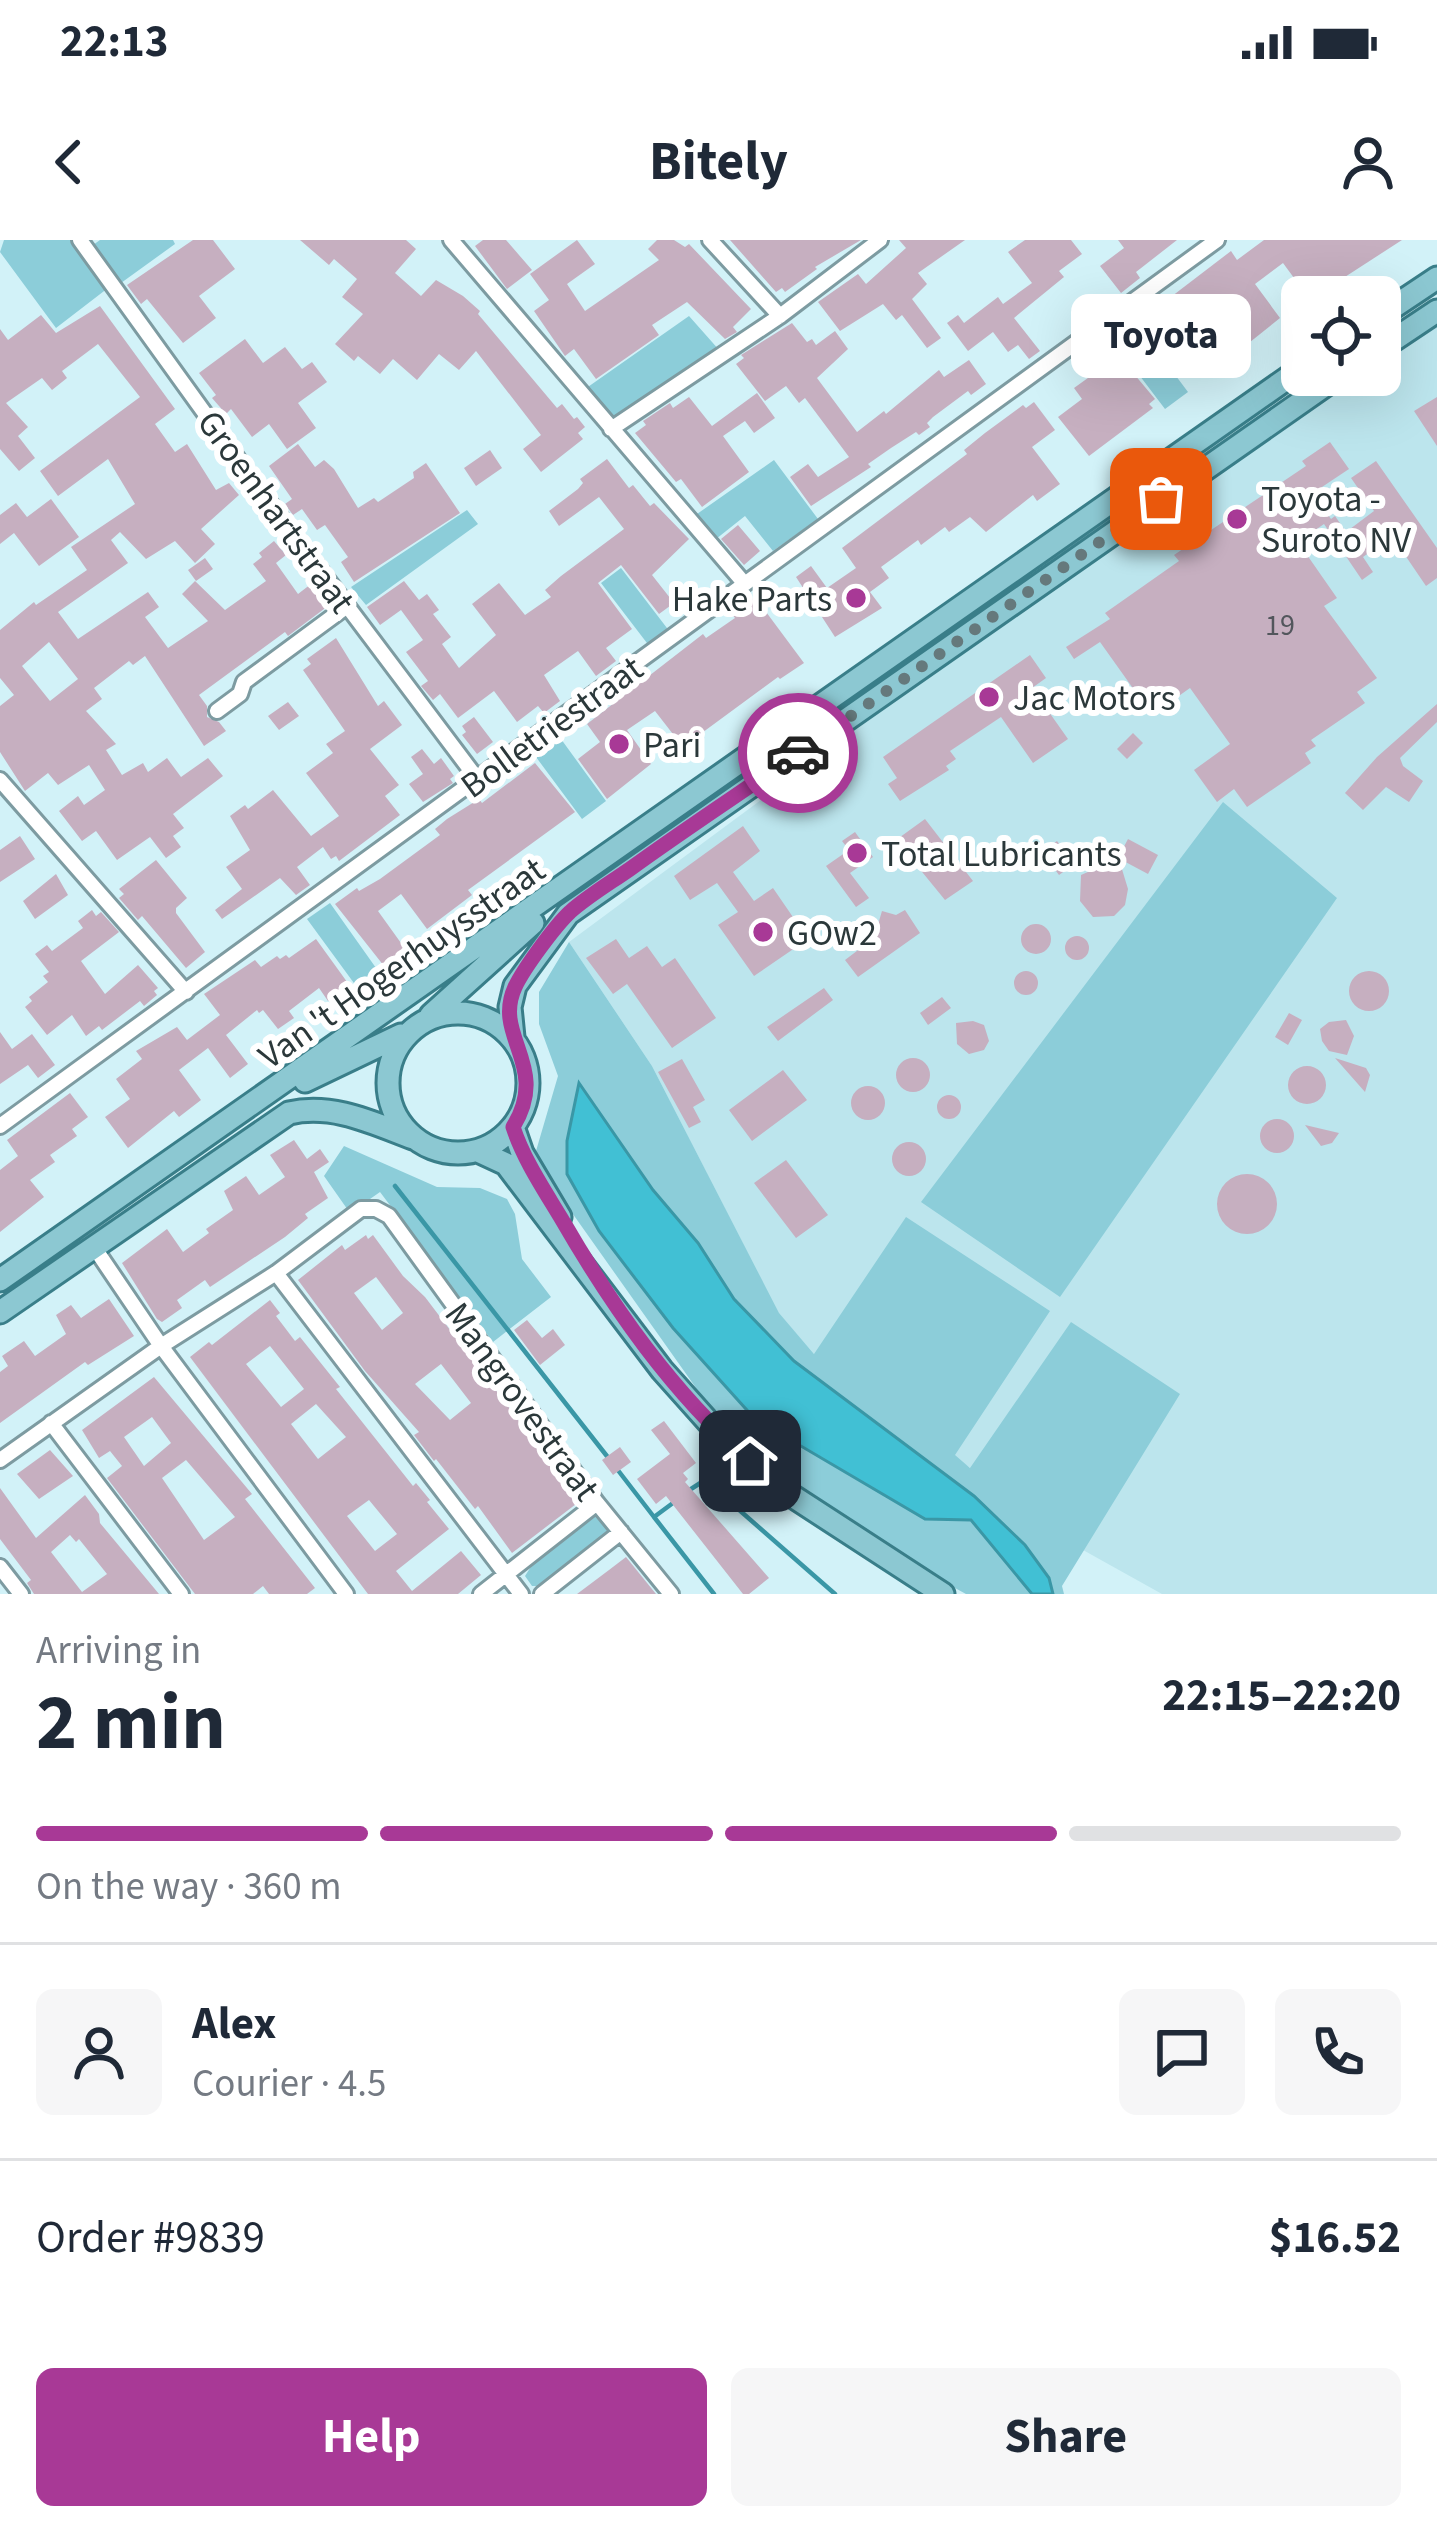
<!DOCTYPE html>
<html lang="en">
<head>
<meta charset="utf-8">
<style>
	:root { --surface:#fff; --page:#f6f6f7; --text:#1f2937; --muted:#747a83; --line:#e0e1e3; --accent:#a83996 }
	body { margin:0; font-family:"Source Sans 3",sans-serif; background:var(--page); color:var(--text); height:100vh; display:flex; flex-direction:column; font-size:45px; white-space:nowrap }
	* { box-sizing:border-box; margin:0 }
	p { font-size:39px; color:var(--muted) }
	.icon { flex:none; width:66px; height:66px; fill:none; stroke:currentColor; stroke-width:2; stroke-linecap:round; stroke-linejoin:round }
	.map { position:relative; height:1354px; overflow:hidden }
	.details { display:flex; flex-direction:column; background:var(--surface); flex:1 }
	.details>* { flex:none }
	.tools { position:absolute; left:1281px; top:36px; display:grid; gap:24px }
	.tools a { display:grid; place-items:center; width:120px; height:120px; border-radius:18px; background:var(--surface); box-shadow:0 12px 48px #0002; font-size:60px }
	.pin { position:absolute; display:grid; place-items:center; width:102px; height:102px; color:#fff; margin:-51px; border-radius:24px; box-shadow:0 6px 18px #0006 }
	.courier { position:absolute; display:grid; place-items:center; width:120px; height:120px; margin:-60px; border:9px solid #a83996; border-radius:50%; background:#fff; color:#222; box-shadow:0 3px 15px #0007 }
	.bubble { position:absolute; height:84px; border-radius:18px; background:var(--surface); box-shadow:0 12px 48px #0002; font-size:39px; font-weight:700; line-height:84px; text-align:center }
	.summary em { font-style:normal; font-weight:700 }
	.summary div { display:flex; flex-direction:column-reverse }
	.summary { display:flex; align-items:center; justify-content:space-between; height:204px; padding:0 36px }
	h1 { font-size:78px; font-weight:700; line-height:90px }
	.bar { display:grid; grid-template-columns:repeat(4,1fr); gap:18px 12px; align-content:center; height:144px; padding:0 36px }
	.bar i { height:15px; border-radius:9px; background:var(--line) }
	.bar .selected { background:var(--accent) }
	.bar p { grid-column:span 4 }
	.line { display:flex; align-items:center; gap:30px; padding:0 36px; border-top:3px solid var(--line) }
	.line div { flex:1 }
	.round { display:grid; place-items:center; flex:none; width:126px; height:126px; border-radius:18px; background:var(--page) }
	.primary-button { display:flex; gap:24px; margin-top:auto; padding:24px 36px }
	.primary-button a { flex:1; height:138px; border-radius:18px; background:var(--accent); color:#fff; font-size:48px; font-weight:700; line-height:138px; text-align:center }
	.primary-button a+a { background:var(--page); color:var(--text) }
	.status { display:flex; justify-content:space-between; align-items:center; height:84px; padding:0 60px; background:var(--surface); direction:ltr }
	.status svg { height:33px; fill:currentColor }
	header { display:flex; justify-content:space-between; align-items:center; height:156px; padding:0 36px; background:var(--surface); font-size:54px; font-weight:700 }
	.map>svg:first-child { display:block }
</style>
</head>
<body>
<div class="status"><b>22:13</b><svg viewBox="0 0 49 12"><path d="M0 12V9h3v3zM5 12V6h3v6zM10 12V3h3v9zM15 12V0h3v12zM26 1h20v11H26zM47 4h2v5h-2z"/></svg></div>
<header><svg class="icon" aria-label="back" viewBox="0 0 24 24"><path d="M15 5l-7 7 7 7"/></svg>Bitely<svg class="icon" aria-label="person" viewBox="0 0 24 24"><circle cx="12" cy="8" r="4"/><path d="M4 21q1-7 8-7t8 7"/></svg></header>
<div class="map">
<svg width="1437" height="1354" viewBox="0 0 1437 1354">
	<rect width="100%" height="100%" fill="#d2f2f8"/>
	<path fill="#bce5ed" d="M1437 75V1354H1162L1083 1310 815 1115 779 1074 652 826 569 702 1112 300 1350 135H1380V114Z"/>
	<path fill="#8ccdd9" d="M4 0H73L108 48 56 88 0 12Z
		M100 0H173L175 4 121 43 93 5Z
		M1128 72 1188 152 1165 169 1105 90Z
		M689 76 720 111 619 178 607 174 585 149Z
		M774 220 818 279 773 311 745 276 716 299 697 274Z
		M467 270 478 284 366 365 351 347Z
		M621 328 670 392 650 407 601 343Z
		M561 499 606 561 582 579 536 517Z
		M1223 562 1337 658 1060 1057 921 962Z
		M330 663 381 735 359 750 307 679Z
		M569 702 652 826 779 1073 814 1114 906 977 1050 1071 955 1215 970 1228 1071 1082 1180 1154 1062 1346 1064 1354H966L898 1317 783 1238 706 1162 558 953 536 911 558 836 539 784V752Z
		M344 906 437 947 480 948 507 959 515 974 522 1019 551 1057 493 1102 380 952 350 973 324 936Z
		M596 1274 611 1293 544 1346H532L525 1336 532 1325Z"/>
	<path fill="#41c0d4" stroke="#3a97a6" stroke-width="3" d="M579 843 653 950 698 1003 734 1059 794 1121 974 1256 1025 1305 1049 1338 1053 1354H1032L971 1280 925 1279 755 1179 673 1088 599 991 567 934V901Z"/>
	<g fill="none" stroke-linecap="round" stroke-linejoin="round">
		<path stroke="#3a97a6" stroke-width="4.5" d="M395 946 610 1220
			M617 1229 654 1277
			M691 1249 705 1240 835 1354
			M677 1260 654 1277 714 1354"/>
	</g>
	<path fill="#c6afc0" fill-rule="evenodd" d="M193 0H213L235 29 199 56 216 78 183 103 147 59 141 64 127 45Z
		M300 0H406L416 9 395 33 421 56 436 40 463 56 480 71 478 74 557 168 562 164 574 179 577 177 585 187 578 193 583 199 541 232 523 209 541 195 476 111 459 130 439 114 417 140 393 119 380 134 358 116 354 121 335 104 363 74 342 57 357 39 334 19 329 25Z
		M483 0H506L532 30 507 49 475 6Z
		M577 0 595 24 567 44 585 71 659 20 648 9 657 0H674L685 7 689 4 751 69 733 87 737 92 725 99 687 62 652 85 659 95 596 139 574 109 565 116 534 71 549 60 530 34Z
		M730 0H861L815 27 817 29 785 52 782 48 776 52Z
		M899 0H965L918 33 927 44 912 59 941 98 927 108 902 75 896 80 883 64 840 91 818 62 858 34 866 44 906 8Z
		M1025 0H1071L1082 14 1059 31 1064 37 1014 78 1040 111 1029 119 1018 105 1008 112 993 92 968 111 947 83 958 75 964 83 998 57 1003 64 1032 43 1008 12Z
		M1118 0H1177L1136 32 1140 38 1121 53 1100 26 1124 8Z
		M1264 0H1402L1314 57H1308L1283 23 1255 44 1280 78 1215 130 1202 112 1223 96 1202 68 1178 88 1204 123 1185 137 1176 124 1173 126 1137 78 1161 61 1163 63 1231 11 1237 20Z
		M100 66 175 169 155 184 175 212 187 204 216 250 229 243 239 255 201 289 215 304 195 323 175 301 146 319 120 292 111 300 128 323 58 372 78 399 148 352 159 367 145 377 168 408 208 381 182 354 195 341 225 370 266 341 253 324 262 317 259 313 274 301 286 315 276 323 298 354 311 344 328 366 288 396 285 392 199 455 207 466V477L219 482 226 491 204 506 145 416 133 425 129 421 94 448 102 459 86 471 116 504 106 510 122 535 143 523 148 532 167 518 181 537 208 518 223 536 173 574 184 588 173 596 181 607 166 618 150 597 117 620 96 591 82 601 59 571 78 556 84 565 105 550 89 525 58 545 48 533 25 551 0 512V466L14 455 0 438V390L34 362 36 365 87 330 71 307 135 264 108 219 58 256 40 231 140 157 98 104 62 131 67 138 52 150 42 138 6 163 28 187 18 196 35 218 19 231 0 209V89L8 100 41 75 56 93ZM49 402 78 439 50 461 22 426Z
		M792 83 807 102 812 99 816 105 835 91 848 109 817 138 857 192 884 171 886 174 939 130 944 137 969 120 986 144 971 155 968 151 933 177 927 183 930 187 919 195 916 192 891 208 868 224 871 227 811 266 790 237 808 224 818 237 849 217 805 158 799 163 786 146 765 161 736 124 744 118 741 115Z
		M245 99 263 123 285 107 302 129 312 122 327 142 298 163 316 188 287 209 269 184 252 197 231 169 226 174 212 158 216 155 199 133Z
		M1105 106 1115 119 1119 116 1155 159 1149 164 1153 168 1089 216 1058 177 1082 159 1074 148 1099 130 1090 118Z
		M757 153 775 178 754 193 745 181 723 196 749 232 702 267 681 239 676 242 635 193 646 185 643 181 670 163 673 168 689 157 712 186Z
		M1437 157V206L1414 171Z
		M1034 162 1055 190 1032 207 1060 244 1037 261 1033 255 986 292 970 277 949 292 945 287 921 305 918 300 881 327 889 338 870 352 882 368 835 397 796 337 811 326 827 348 856 328 842 308 967 214 964 210 985 193 1023 165 1026 168Z
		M1330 202 1349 229 1313 253 1331 279 1335 276 1346 292 1374 271 1351 238 1376 221 1437 308V338L1426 346 1392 296 1363 317 1373 332 1362 340 1324 284 1298 302 1337 358 1324 366 1377 438 1357 452 1365 463 1311 500 1316 506 1305 513 1311 523 1247 567 1234 549 1217 562 1194 530 1230 504 1190 448 1152 475 1100 402 1074 419 1066 407 1110 379 1105 373 1179 321 1174 315 1306 226 1302 221Z
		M298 204 315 227 324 220 334 229 358 268 374 258 378 262 414 238 413 232 426 223 460 273 354 342 341 322 348 317 325 285 317 290 302 269 293 275 285 264 292 259 269 226Z
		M490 210 502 228 476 246 464 228Z
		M607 219 629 248 633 245 650 266 654 263 689 299 652 335 674 363 659 374 621 325 598 343 632 389 606 408 616 421 596 436 578 411 544 435 560 461 544 473 538 466 517 482 494 451 458 478 440 454 433 460 421 446 428 441 406 412 423 400 401 370 380 385 367 367 404 341 419 360 427 354 439 370 433 374 451 397 442 404 459 428 496 395 472 364 499 343 525 375 551 357 545 350 561 336 624 289 599 257 559 286 549 271 578 249 583 243 580 239Z
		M51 259 79 297 39 326 14 293 0 304V275L16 263 27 277Z
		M738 285 760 311 744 325 721 299Z
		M205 318 213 329 196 341 188 330Z
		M755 357 804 423 780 439 778 437 695 498 702 508 690 516 655 471 627 490 651 524 607 559 578 519 600 502 587 484 703 394 706 398 735 378 732 374Z
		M336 398 378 466 384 461 402 485 370 509 399 545 385 556 400 575 339 621 336 616 331 619 323 607 297 627 310 645 296 655 280 638 222 679 215 670 242 649 226 627 250 610 230 576 245 565 248 569 273 550 311 596 339 576 306 533 333 513 326 504 345 491 303 430 311 424 307 419Z
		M1030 415 1046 438 1032 448 1068 499 1033 523 1001 477 950 511 956 519 946 526 949 530 900 561 888 544 897 538 883 517Z
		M288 462 299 476 279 490 268 476Z
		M1437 464V482L1400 518 1403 526 1423 541 1409 562 1386 547 1363 570 1345 553 1377 517Z
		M474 477 493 502 477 514 462 495 466 492 462 486Z
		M1133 493 1143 503 1127 519 1117 509Z
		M422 509 434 524 441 518 454 536 450 539 453 543 423 562 409 544 423 534 411 517Z
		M535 523 575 572 468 650 472 655 427 689 401 654 378 671 406 710 403 712 406 716 391 727 388 723 384 726 335 664 357 648 359 651 380 639 440 595 435 589 447 579 479 559 482 563Z
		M925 579 973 641 945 660 896 600Z
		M743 586 760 611 733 632 754 661 773 648 808 699 754 736 718 685 738 672 717 643 690 660 674 636Z
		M855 592 873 617 850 633 869 658 856 667 826 626 849 610 842 601Z
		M20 596 35 619 0 642V610Z
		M1128 599 1158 615 1148 634 1118 618Z
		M1057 601 1074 624 1059 635 1042 612Z
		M156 620 187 658 176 668V673L205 712 186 728 142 676 138 680 119 658 124 654 119 649Z
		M1121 626 1128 649 1125 665 1114 676 1093 677 1080 661 1081 635 1097 628Z
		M56 634 68 655 35 679 23 661Z
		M92 670 96 676 101 672 119 692 81 721 105 754 138 725 158 748 154 751 157 755 144 766 140 761 102 790 99 786 86 796 72 775 47 795 25 767 32 761 29 757 48 742 43 736 49 732 35 714 47 705 52 711 83 688 78 681Z
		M905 670 920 693 858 737 845 720 874 698 882 671 896 675Z
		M1021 699a15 15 0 1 1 30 0a15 15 0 1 1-30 0Z
		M1065 708a12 12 0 1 1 24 0a12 12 0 1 1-24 0Z
		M316 699 350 746 328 761 319 748 289 771 294 778 278 789 263 770 259 773 257 770 226 795 248 824 230 838 208 808 179 830 201 860 179 877 174 871 128 908 105 877 130 859 116 839 142 819 136 811 177 787 187 800 220 775 204 754 255 720 261 727 277 716 280 719 286 715 289 718Z
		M616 699 629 718 647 706 662 727 675 718 716 778 672 808 627 744 613 754 586 718Z
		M1349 751a20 20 0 1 1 40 0a20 20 0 1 1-40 0Z
		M1014 743a12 12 0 1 1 24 0a12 12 0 1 1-24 0Z
		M824 748 833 760 778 801 767 787Z
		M942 757 951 768 928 785 920 773Z
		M1289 773 1302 780 1288 805 1275 797Z
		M1346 780 1354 796 1347 815 1329 811 1322 801 1320 789 1329 782Z
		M973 781 984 785 989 801 984 810 969 814 957 804 956 783Z
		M0 792 12 809 32 794 55 825 38 838 28 825 0 844Z
		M1335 818 1366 828 1370 835 1365 852Z
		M896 835a17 17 0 1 1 34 0a17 17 0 1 1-34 0Z
		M682 819 705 860 693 867 701 882 689 888 658 832Z
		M1288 845a19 19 0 1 1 38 0a19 19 0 1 1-38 0Z
		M783 830 807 860 752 901 729 870Z
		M851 863a17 17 0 1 1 34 0a17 17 0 1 1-34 0Z
		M70 853 88 877 72 889 77 896 50 915 55 922 30 940 44 957 0 992V930L18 916 7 900Z
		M937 867a12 12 0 1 1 24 0a12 12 0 1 1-24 0Z
		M1260 896a17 17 0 1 1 34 0a17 17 0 1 1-34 0Z
		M1305 885 1339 893 1332 903 1321 906Z
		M294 900 307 919 320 909 329 922 314 932 328 958 305 974 308 978 285 997 210 1047 205 1040 177 1060 182 1068 162 1082 157 1079 122 1023 167 989 183 1012 209 993 206 989 233 970 224 951 246 936 259 955 285 937 270 915Z
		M892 919a17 17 0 1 1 34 0a17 17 0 1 1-34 0Z
		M786 920 828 975 796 998 754 943Z
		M1217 964a30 30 0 1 1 60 0a30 30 0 1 1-60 0Z
		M366 995 368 999 373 995 403 1036 425 1057 580 1261 512 1313 478 1266 475 1269 436 1219 434 1221 414 1195 419 1192 365 1131 298 1040 342 1005 345 1010ZM376 1037 403 1073 382 1090 354 1053ZM441 1124 471 1163 450 1180 415 1144Z
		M109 1059 134 1096 88 1125 85 1122 0 1183V1132L8 1126 2 1116 24 1101 35 1116 66 1094 56 1075 71 1065 81 1078Z
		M270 1060 280 1073 276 1076 295 1101 300 1097 340 1147 336 1149 413 1246 416 1243 430 1260 427 1262 449 1289 396 1331 412 1351 461 1311 481 1335 458 1354H368L190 1117 209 1102 212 1105ZM270 1106 304 1149 281 1167 246 1124ZM316 1164 346 1197 318 1219 291 1184ZM369 1260 397 1294 375 1311 347 1276Z
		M527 1080 542 1098 553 1089 565 1105 540 1125 514 1090Z
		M154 1137 252 1254 245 1259 315 1348 307 1354H269L263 1346 253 1354H195L107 1238 122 1226 110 1211 99 1218 82 1190ZM152 1177 171 1203 144 1226 124 1197ZM186 1220 235 1277 204 1300 162 1238Z
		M664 1181 696 1223 683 1233 688 1239 685 1242 769 1338 749 1354H743L666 1256 656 1264 637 1239 670 1214 651 1190Z
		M620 1207 631 1222 613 1235 602 1220Z
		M50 1210 73 1236 39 1259 17 1234Z
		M0 1248 36 1298 85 1255 99 1274 100 1283 159 1354H34L27 1343 31 1340 0 1299ZM70 1295 76 1302 79 1299 107 1334 82 1352 51 1312Z
		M626 1317 656 1354H577L609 1330Z"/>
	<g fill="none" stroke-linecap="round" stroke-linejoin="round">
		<g stroke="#7d9ba1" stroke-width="20">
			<path id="minor" d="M80 0 260 250 478 540
				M451 0 744 343
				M710 0 780 76
				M611 189 780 76 880 0
				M217 471 240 454 244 442 347 366
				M0 540 186 752
				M0 886 1217 0
				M94 1007 161 1106 346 1354
				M276 1033 521 1354
				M51 1183 181 1354
				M0 1220 161 1106 276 1033 361 969H376L389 976 597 1263 671 1354
				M0 1327 21 1354
				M481 1354 597 1263
				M542 1354 621 1292"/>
		</g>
		<g stroke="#397e89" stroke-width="27">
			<path id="primary" d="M1380 76 1437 38
				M1380 109 1437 71
				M388 843a70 70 0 1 1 140 0a70 70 0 1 1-140 0Z
				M431 775 533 683
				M513 797 510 767 515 746 568 674 1340 135
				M305 841 401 795
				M513 887 522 913 560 977
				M478 911 506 924 662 1130 720 1195 780 1248 943 1354
				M0 1040 1302 128
				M0 1072 289 873C333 863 373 883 413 898"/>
		</g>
		<use href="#minor" stroke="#fff" stroke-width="14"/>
		<use href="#primary" stroke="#8cc8d2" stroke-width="21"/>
	</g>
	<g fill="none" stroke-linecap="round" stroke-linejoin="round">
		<path stroke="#65797c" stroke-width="12" stroke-dasharray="0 21.6" d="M798 513 1161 259"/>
		<path stroke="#a83996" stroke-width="15" d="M750 1221C672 1152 613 1068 561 978 543 948 524 920 513 887 551 825 492 797 515 747 524 728 555 686 570 672 588 656 610 643 630 629 685 589 742 552 798 513"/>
	</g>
	<g fill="#a83996" stroke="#fff" stroke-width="4.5">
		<circle cx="1237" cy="279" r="12"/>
		<circle cx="856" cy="358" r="12"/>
		<circle cx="989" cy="457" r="12"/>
		<circle cx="619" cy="504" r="12"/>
		<circle cx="857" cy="613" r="12"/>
		<circle cx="763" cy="692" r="12"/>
	</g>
	<g text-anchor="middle" stroke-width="12" stroke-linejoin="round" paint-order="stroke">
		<g font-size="30" fill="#52565c">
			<text x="1280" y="395">19</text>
		</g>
		<g font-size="36" fill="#2b383a" stroke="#fff" text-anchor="start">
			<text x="1261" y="271">Toyota -<tspan x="1261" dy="41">Suroto NV</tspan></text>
			<text x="832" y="371" text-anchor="end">Hake Parts</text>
			<text x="1013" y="470">Jac Motors</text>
			<text x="643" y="517">Pari</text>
			<text x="881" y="626">Total Lubricants</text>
			<text x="787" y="705">GOw2</text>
		</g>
		<g font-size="36" fill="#2b383a" stroke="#fff">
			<text transform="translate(277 271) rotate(54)" y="13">Groenhartstraat</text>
			<text transform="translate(551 486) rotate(-36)" y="13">Bolletriestraat</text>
			<text transform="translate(401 722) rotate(-35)" y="13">Van 't Hogerhuysstraat</text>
			<text transform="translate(523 1161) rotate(54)" y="13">Mangrovestraat</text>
		</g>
	</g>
</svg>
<div class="tools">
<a><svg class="icon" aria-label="locate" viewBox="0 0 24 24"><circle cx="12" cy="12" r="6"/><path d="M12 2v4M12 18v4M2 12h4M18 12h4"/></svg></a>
</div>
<div class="pin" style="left:1161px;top:259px;background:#ea580c"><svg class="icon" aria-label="bag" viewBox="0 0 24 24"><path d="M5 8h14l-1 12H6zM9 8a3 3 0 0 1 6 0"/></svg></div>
<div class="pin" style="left:750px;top:1221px;background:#1f2937"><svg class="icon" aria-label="home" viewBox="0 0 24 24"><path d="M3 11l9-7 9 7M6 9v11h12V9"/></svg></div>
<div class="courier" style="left:798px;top:513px"><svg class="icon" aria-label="car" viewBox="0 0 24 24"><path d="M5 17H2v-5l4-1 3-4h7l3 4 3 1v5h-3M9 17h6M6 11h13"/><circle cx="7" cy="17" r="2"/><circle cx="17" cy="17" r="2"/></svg></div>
<div class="bubble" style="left:1071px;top:54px;width:180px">Toyota</div>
</div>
<section class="details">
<div class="summary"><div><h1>2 min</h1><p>Arriving in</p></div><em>22:15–22:20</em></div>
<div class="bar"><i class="selected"></i><i class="selected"></i><i class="selected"></i><i></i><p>On the way · 360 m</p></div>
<div class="line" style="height:216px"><a class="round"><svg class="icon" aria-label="person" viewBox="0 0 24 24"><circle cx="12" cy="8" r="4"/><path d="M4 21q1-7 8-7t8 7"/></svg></a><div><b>Alex</b><p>Courier · 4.5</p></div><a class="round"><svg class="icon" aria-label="chat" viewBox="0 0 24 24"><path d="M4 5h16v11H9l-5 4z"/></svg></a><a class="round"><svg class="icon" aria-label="phone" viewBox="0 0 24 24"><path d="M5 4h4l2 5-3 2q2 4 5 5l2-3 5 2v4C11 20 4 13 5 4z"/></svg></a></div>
<div class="line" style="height:156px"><div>Order #9839</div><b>$16.52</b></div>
<div class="primary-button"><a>Help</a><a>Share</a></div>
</section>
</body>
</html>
